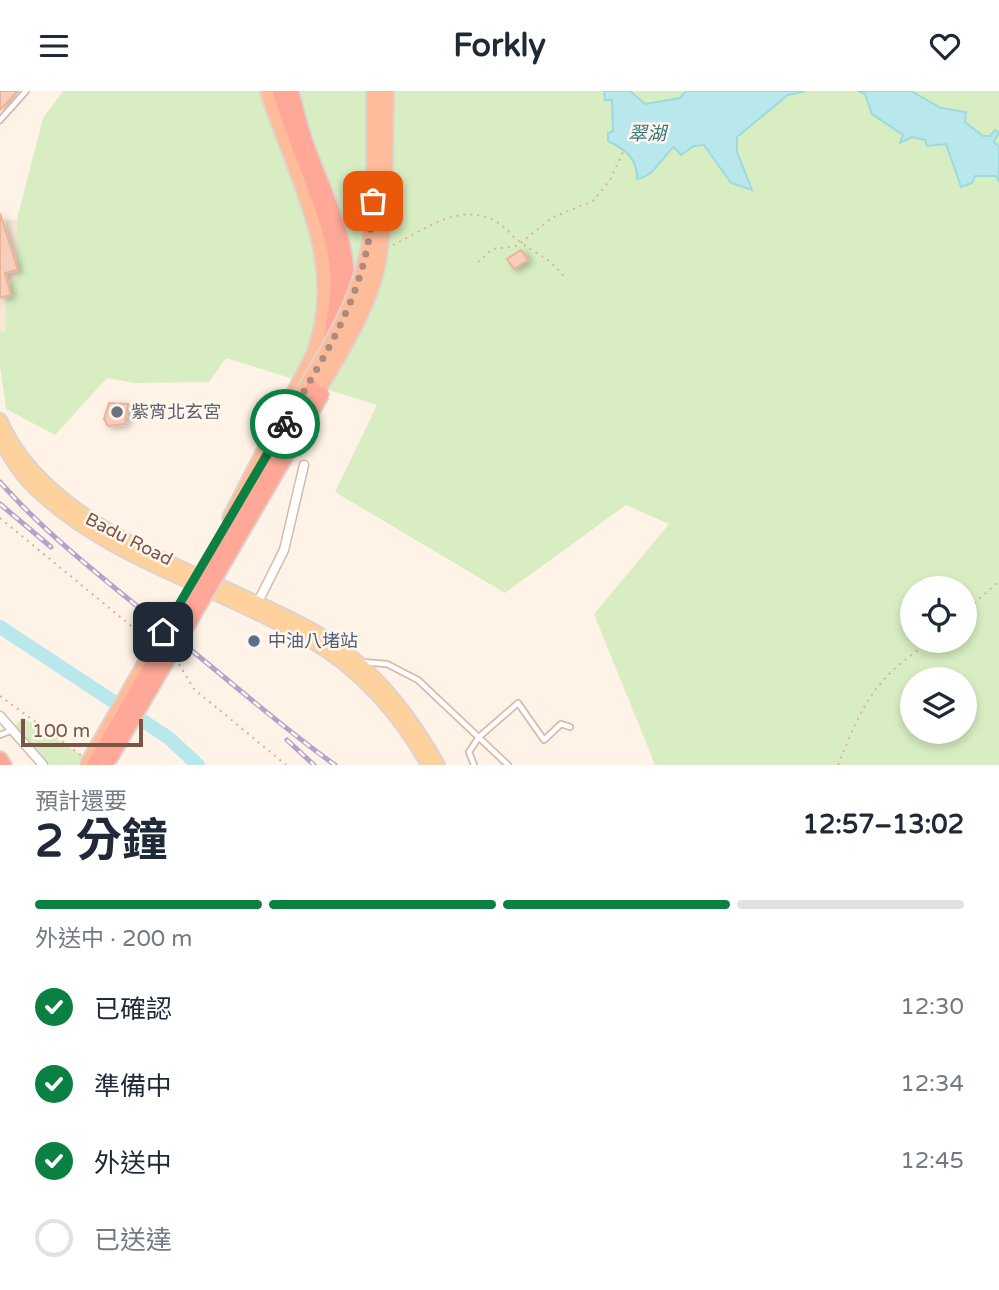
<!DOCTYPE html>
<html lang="zh-TW">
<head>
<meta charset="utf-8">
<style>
	:root { --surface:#fff; --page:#f2f2f3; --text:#1f2937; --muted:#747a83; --line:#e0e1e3; --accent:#0b8043 }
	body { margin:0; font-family:"Varela Round","Noto Sans TC",sans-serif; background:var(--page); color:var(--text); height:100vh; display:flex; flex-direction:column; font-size:26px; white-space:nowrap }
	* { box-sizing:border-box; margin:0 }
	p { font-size:23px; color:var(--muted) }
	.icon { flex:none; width:38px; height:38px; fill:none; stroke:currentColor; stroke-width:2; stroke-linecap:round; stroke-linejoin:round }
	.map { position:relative; height:674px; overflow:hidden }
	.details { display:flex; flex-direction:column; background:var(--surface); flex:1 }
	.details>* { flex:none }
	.controls { position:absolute; left:900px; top:485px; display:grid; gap:14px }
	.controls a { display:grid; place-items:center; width:77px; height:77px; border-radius:50%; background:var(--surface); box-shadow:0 4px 10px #0003; font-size:35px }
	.scale { position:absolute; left:21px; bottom:18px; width:122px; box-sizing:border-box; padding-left:7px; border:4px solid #7b5547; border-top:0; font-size:19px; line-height:24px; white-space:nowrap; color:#7b5547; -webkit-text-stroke:5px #fff7ee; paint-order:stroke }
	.pin { position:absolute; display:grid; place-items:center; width:60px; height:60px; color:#fff; margin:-30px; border-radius:14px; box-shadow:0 4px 10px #0006 }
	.courier { position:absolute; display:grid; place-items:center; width:70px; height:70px; margin:-35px; border:5px solid #0b8043; border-radius:50%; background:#fff; color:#222; box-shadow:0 2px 9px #0007 }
	.overview em { font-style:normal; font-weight:700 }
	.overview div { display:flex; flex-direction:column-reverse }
	.overview { display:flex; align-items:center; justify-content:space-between; height:119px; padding:0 35px }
	h1 { font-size:46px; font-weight:700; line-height:52px }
	.bar { display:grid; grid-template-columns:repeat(4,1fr); gap:10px 7px; align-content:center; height:84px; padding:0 35px }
	.bar i { height:9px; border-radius:5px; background:var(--line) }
	.bar .current { background:var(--accent) }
	.bar p { grid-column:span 4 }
	ol { padding:0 35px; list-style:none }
	li { display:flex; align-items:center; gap:21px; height:77px }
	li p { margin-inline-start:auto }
	li .icon { padding:7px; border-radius:50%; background:var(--accent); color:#fff; stroke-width:4 }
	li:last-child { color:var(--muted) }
	li i { width:38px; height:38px; border:4px solid var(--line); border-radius:50% }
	header { display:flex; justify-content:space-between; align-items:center; height:91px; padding:0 35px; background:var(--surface); font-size:32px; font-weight:700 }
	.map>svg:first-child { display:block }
</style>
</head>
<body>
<header><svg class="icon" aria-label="menu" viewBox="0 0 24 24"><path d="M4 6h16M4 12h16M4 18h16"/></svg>Forkly<svg class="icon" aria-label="heart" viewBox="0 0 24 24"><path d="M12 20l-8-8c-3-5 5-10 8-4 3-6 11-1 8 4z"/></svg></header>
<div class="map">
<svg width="999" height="674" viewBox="0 0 999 674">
	<defs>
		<filter id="shadow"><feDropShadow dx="4" dy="2.5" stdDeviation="3.5" flood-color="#0004"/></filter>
	</defs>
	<rect width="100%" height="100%" fill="#fef3e6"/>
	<path fill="#f9e7d6" d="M17 128V187L6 196V241H0V130Z"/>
	<path fill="#d8eec2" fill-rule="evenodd" d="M63 0H999V674H655L594 523 669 433 626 414 505 502 335 401 377 314 226 267 209 291 135 292 107 287 55 344 6 318 0 275V241L6 240V196L17 187V128L43 27ZM912 497H964V550H912ZM912 588H964V640H912Z
		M22 626 97 674H44L16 634Z"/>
	<path fill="#b8e8eb" stroke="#9ddade" stroke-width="2" d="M604 0H630L645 13 680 7 686 0H806L788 4 737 46V61L752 99 731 92 704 54 694 55 681 64 674 56C661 67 655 85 637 88 638 68 625 58 608 50V42L613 40 612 9H605Z
		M858 0H911L941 17 966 21 965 31 983 45H990L995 39 999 41 994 51 999 56V91L996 85H975L972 92 961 96 946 53 927 55 925 49 912 46 900 52 903 44 872 23 865 3Z"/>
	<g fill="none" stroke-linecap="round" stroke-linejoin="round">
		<path stroke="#b8e8eb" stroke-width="14" d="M0 536 169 647 198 674"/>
	</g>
	<path fill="#f7cdbb" stroke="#ebb199" stroke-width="2" filter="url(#shadow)" d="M0 0H18L0 19Z
		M0 122 18 179 5 182 11 204 0 207Z
		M521 159 528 169 514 178 507 168Z
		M109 312 128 313 125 333 108 335 104 328Z"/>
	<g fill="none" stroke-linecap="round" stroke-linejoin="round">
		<g stroke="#d5bbad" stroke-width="8">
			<path id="service" d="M0 29 26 0
				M362 571 387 573 418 589 508 674
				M0 644 13 639
				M474 674 469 661 479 646 518 612 544 649 561 633 570 636"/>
		</g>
		<g stroke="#d5bbad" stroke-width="11">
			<path id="minor" d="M257 513 284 459 304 374
				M0 625 43 674"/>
		</g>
		<g stroke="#ddd3cf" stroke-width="16">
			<path id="primary" d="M0 329C48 441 211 483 312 539 366 569 408 620 438 674
				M0 349C10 365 20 383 34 396 105 467 222 498 308 548 359 577 400 623 428 674"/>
		</g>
		<g stroke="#ddd3cf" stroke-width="18">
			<path id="trunk" d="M374 0V88
				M385 90 386 0
				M230 427 314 263C342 188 312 121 286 51 280 34 272 17 268 0"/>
		</g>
		<g stroke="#ddd3cf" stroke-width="18">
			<path id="motorway" d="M280 0C296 57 326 112 336 170 340 198 335 225 330 251
				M291 0C296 17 300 36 306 53 326 108 356 160 345 221
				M0 668 4 674"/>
		</g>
		<path stroke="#ddb09d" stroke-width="2" stroke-dasharray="2 5" stroke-linecap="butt" d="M393 154C427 138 462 108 500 133 507 138 513 146 520 151 542 167 548 165 567 189
			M478 171 492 158 517 155 553 126 593 110 610 89 623 61
			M0 427 147 548
			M964 522 999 490
			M179 573 194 598 286 674
			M0 605 81 664
			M838 674C863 612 875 586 932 550"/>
		<use href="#service" stroke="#fff" stroke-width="4.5"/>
		<use href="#minor" stroke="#fff" stroke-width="8"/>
		<use href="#primary" stroke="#ffd19c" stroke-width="12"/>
		<use href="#trunk" stroke="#ffbc9a" stroke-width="14"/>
		<use href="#motorway" stroke="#ffa897" stroke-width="14"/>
		<g stroke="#b4a2ca" stroke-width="5">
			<path id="rail" d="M0 391C52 450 116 497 176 547 229 589 279 634 335 674
				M0 413 51 456
				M287 649 314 674"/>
		</g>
		<use href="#rail" stroke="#fff7ee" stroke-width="2.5" stroke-dasharray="8" stroke-linecap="butt"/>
		<g stroke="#ddd3cf" stroke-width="18" stroke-linecap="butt">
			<path id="trunk-bridge" d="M299 308C325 263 354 220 366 168 373 142 373 115 374 88
				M310 313C335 270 365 226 377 177 383 149 383 119 385 90
				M87 674 169 531"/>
		</g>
		<g stroke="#ddd3cf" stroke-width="18" stroke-linecap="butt">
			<path id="motorway-bridge" d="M109 669 322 303
				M94 674 313 297"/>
		</g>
		<use href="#trunk-bridge" stroke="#ffbc9a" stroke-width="14"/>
		<use href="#motorway-bridge" stroke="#ffa897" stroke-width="14"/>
	</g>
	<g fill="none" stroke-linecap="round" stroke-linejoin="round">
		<path stroke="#a98c7f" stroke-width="7" stroke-dasharray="0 12.6" d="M285 333C328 258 369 199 373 110"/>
		<path stroke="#0b8043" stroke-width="9" d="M163 541 285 333"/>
	</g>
	<circle fill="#6b7280" stroke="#fff7ee" stroke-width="2.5" cx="117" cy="321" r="7"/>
	<circle fill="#5c6f8a" stroke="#fff7ee" stroke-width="2.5" cx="254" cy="550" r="7"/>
	<g text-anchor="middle" stroke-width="5" stroke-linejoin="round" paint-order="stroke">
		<g font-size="18" fill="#5b616d" stroke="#fff7ee" text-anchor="start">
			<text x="131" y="327">紫宵北玄宮</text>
		</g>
		<g font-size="18" fill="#7b5547" stroke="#fff7ee">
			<text transform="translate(129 448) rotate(27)" y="6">Badu Road</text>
		</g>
		<g font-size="18" fill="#4e5e75" stroke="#fff7ee" text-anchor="start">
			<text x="268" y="556">中油八堵站</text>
		</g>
		<g font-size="19" font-style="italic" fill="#36767a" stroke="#fff7ee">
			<text x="647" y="49">翠湖</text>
		</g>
	</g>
</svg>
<div class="controls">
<a><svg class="icon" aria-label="locate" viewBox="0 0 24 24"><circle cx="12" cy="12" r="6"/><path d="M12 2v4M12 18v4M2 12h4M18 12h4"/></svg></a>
<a><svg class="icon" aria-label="layers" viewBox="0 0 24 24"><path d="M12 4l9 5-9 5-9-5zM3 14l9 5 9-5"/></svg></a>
</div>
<div class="scale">100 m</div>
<div class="pin" style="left:373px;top:110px;background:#ea580c"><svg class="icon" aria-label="bag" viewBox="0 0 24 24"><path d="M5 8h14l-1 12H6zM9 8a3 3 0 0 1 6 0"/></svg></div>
<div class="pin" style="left:163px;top:541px;background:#1f2937"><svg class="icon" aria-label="home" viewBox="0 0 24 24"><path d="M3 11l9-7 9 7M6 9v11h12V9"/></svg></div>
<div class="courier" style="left:285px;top:333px"><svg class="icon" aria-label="bike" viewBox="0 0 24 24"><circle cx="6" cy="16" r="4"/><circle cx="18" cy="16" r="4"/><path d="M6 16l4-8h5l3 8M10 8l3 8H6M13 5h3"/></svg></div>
</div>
<section class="details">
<div class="overview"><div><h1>2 分鐘</h1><p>預計還要</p></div><em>12:57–13:02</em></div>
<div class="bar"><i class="current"></i><i class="current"></i><i class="current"></i><i></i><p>外送中 · 200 m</p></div>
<ol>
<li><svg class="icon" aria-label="check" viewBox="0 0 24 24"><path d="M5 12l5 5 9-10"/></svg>已確認<p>12:30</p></li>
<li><svg class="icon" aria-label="check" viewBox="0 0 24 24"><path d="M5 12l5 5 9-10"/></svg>準備中<p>12:34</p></li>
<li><svg class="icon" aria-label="check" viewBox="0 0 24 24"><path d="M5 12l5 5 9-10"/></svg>外送中<p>12:45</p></li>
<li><i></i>已送達</li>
</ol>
</section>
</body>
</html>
